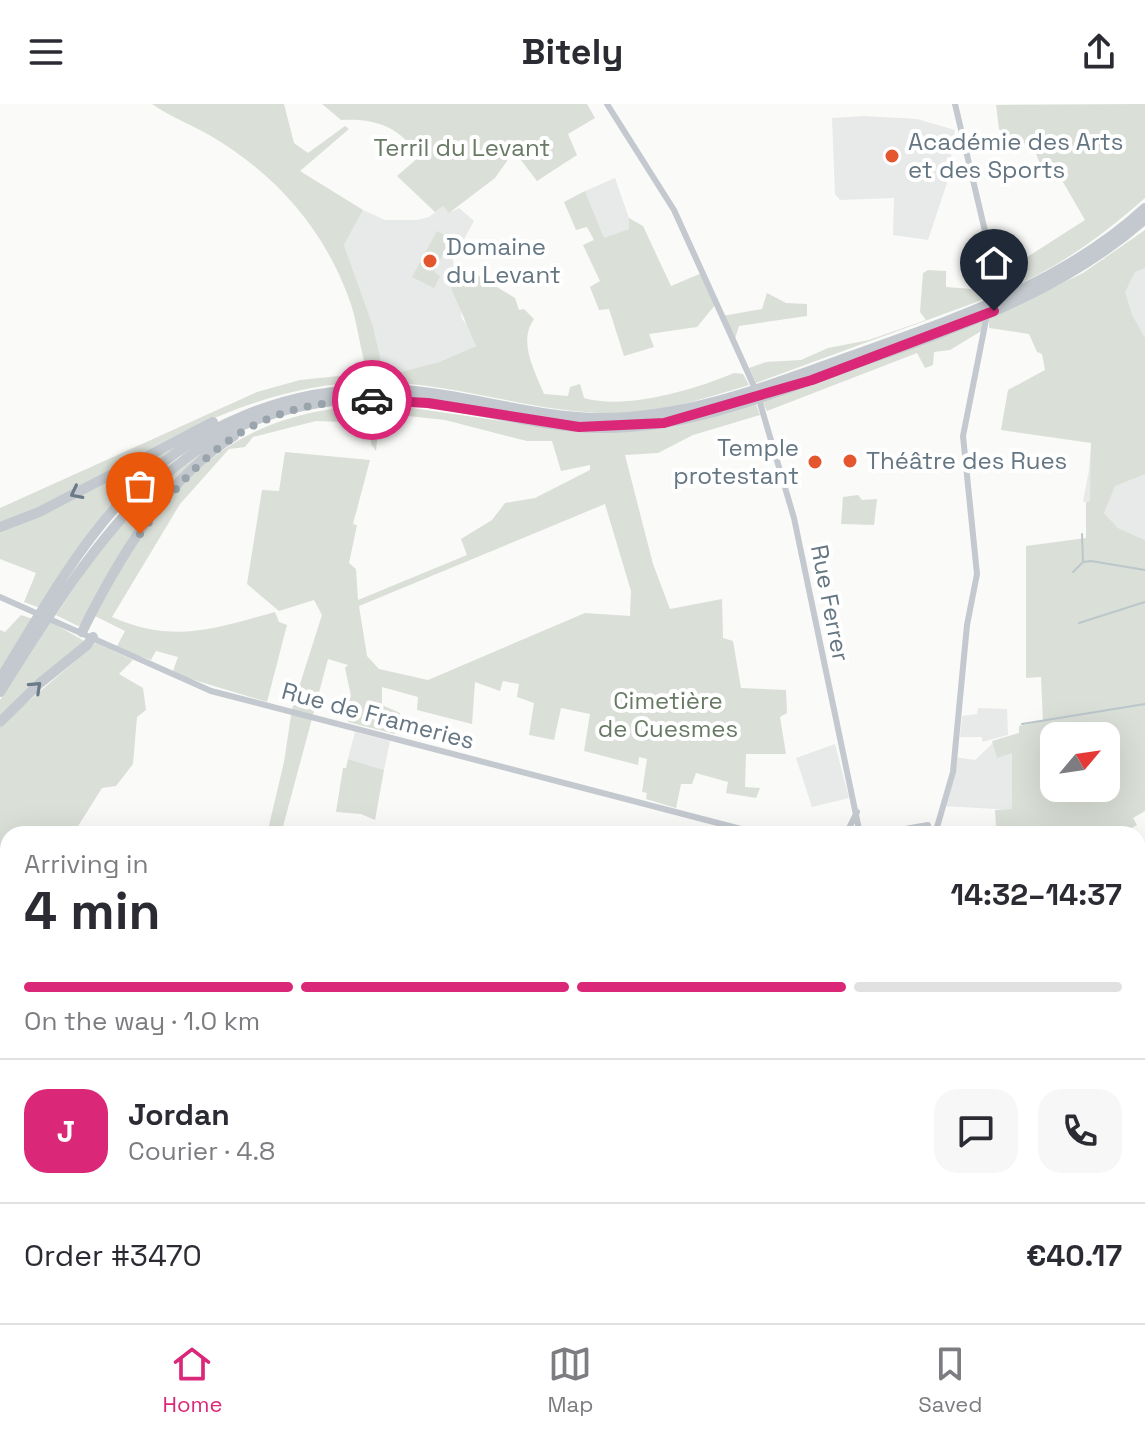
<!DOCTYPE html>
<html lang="en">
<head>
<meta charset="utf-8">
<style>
	:root { --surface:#fff; --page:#f7f7f7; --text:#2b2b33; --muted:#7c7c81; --line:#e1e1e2; --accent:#db2777 }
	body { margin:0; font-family:"Space Grotesk",sans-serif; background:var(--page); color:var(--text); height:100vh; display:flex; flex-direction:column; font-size:30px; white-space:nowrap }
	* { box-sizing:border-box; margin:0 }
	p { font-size:26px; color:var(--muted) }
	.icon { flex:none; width:44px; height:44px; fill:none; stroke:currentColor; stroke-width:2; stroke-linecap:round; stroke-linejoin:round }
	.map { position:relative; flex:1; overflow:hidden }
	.details { position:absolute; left:0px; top:722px; width:1146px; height:498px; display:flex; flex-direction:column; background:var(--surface); border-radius:24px 24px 0 0; box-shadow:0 8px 32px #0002 }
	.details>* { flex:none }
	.needle { width:52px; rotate:61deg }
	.buttons { position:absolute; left:1040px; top:618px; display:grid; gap:16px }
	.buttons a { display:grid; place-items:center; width:80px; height:80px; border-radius:16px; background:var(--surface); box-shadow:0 8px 32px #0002; font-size:40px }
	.pin { position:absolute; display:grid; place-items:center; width:68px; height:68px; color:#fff; margin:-82px -34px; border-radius:50% 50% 50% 0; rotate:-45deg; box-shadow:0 0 8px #0007 }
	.pin .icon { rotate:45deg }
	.courier { position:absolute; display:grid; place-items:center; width:80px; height:80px; margin:-40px; border:6px solid #db2777; border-radius:50%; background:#fff; color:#222; box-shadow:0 2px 10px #0007 }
	.overview em { font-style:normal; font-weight:700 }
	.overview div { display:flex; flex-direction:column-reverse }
	.overview { display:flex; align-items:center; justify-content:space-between; height:136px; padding:0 24px }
	h1 { font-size:52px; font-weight:700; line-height:60px }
	.bar { display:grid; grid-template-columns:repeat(4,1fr); gap:12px 8px; align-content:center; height:96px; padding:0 24px }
	.bar i { height:10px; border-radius:6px; background:var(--line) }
	.bar .active { background:var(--accent) }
	.bar p { grid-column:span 4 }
	.line { display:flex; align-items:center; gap:20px; padding:0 24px; border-top:2px solid var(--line) }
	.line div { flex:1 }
	.round { display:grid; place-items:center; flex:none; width:84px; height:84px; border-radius:24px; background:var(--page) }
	header { display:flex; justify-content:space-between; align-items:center; height:104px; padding:0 24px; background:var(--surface); font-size:36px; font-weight:700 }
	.tabs { display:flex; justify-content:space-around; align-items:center; height:112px; border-top:2px solid var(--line); background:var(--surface); font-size:22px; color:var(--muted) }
	.tabs a { display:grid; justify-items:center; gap:4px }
	.tabs .active { color:var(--accent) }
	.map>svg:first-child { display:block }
</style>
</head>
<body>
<header><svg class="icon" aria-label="menu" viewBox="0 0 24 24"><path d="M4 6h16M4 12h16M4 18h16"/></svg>Bitely<svg class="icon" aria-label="share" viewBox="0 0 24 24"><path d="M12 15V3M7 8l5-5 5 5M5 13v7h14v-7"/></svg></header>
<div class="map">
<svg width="1145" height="1219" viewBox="0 0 1145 1219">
	<rect width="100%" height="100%" fill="#fafaf8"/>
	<path fill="#e8e9e9" d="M864 12 917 15 955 26 947 79 928 136 893 131 894 94 840 96 835 90 832 14Z
		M615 74 629 114V125L604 135 585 87Z
		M443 102 449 109 459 104 474 117 453 155 462 215 470 224 476 242 439 258 383 272 373 222 344 141 363 106 385 116H417L429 113Z
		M1145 126V436L1118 424 1104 409 1083 397 1089 366 1106 156Z
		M978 604 1007 605 1008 631 982 638V633H960L962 612 977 610Z
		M355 628 390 637 384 666 348 655Z
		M993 639 997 653 1012 648V706L944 702 955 653 975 656Z
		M835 640 849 694 812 703 796 654Z"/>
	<path fill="#dadfd7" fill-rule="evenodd" d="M152 0H284L294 39 308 49 345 22 349 25 300 67 363 106 344 141 373 222 384 272 439 258 476 242 451 184 456 158 515 194 519 206 524 205 534 215C518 238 534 265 544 290L568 292 570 283 580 280 584 294C626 306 694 286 734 269L743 270 749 281C706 294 664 308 619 309 535 311 455 277 371 278 247 279 140 352 34 407L0 419V404L257 288 300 276 368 269C359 244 358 217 348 192 323 124 274 69 211 32 192 21 171 13 152 0Z
		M322 0H587L595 14 568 30 577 51 537 77 514 47 495 74 449 109 443 102 435 108 397 72 419 53C401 23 375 14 341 16Z
		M1145 0V94C1099 135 1048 171 990 192L991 174 1016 167 1021 157 1085 116 1063 78 1047 77 1032 40 1010 39 999 25 996 1Z
		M585 87 604 134 629 125V114L643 122 671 182 702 169 716 200 697 223 649 230 654 243 624 252 609 205 599 206 590 183 600 177 583 141 594 136 587 123 576 126 564 98Z
		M1145 126V164L1135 168 1125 188 1132 211 1145 234V370L1115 382 1104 409 1118 424 1145 436V707L1133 714 1137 721 1122 730H982L996 722 995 706 1012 705V649L997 654 992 637 1019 629V622L1043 617 1041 573 1026 574V442L1086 434V399L1090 397 1091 339 1001 326 1008 286 1045 266 1042 250 1037 248 1029 230 989 224V214L1083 169ZM1054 632H1106V684H1054Z
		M437 127 451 134 434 168 440 172 434 184 412 173Z
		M928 166 946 167V183L972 185 982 196 756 279 749 264 766 258 801 256 828 244 869 236 926 216 920 208 923 169Z
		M767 189 786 199 807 200V212L739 222 734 238 722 212 762 205Z
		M983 217V226L950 246 934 248 933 261 925 264 917 249 767 307 762 298Z
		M385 300 542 323 657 325 756 300 760 311 693 331 658 349 625 351 653 460 670 505 722 495 723 534 733 537 741 584 786 586 787 609 780 613 786 650H746L745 683 760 684 756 694 726 689 728 678 696 669 692 680H681L676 704 646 695 647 689 642 688 647 655 639 653 638 661 584 647 590 610 561 604 554 636 529 631 534 599 517 593 519 580 503 577 500 587 475 578 472 620 417 606 418 593 382 583V601L400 609 395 630 348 618 350 608 344 605 351 592 345 564 348 561 328 555 281 730H267L284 658 292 605 322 511 314 496 279 507 247 480 262 386 279 387 285 348 370 356 353 420 357 421 349 459 356 465 358 496 467 451 461 435 492 416 505 399 535 394 590 366V361L561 367 552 337H527L445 316 380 309 376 347 371 340 370 319 316 317 253 333 245 343 229 345 180 400 112 513C174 540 213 525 275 508L279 518 287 521 267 598 181 572 173 567 178 553 156 547 151 556 116 544 125 527 93 511C170 380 222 306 385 300ZM605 400 631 487 630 512 585 509 428 576 379 565 367 552 359 502Z
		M220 337 158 403 84 519 78 522 56 511 103 441 161 378Z
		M180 340 133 379 40 504 24 498 36 469 0 455V426Z
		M858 391 862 396 877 395 874 421 841 420 843 393Z
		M21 511 33 515 0 569V526L5 528Z
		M51 518 86 538 0 616V596Z
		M96 539 133 556 119 570 143 584 146 606 137 613 133 660 116 682 102 684 73 730H8V785H0V622Z
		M348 655 384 666 375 716 361 710 336 708 343 664H346Z
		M0 839 8 840V979L0 978Z
		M1005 1212H1098V1218L1145 1219H993Z"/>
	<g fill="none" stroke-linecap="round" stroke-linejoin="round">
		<path stroke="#bbc7cb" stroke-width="2" d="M1082 430 1083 457
			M1073 468 1083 458 1091 457 1145 466
			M1079 519 1145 498
			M1022 620 1145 600"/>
		<path stroke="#c3c9ce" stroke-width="6" d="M607 0 674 106 753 280
			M955 0 985 127 987 194
			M760 299 794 414 860 730
			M0 493 211 587 760 730
			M846 730 857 708
			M876 730 928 721
			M935 730 953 668 967 521 977 470 963 332 986 216
			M1138 762 1145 757
			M1138 933 1145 947
			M679 1219 683 1212"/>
		<path stroke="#c3c9ce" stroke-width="10" d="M0 423 39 408 213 318
			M82 528C117 457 165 375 234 332
			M0 575C36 517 70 455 115 404 188 321 294 278 405 286 471 291 535 314 601 314 688 314 771 281 851 252 954 215 1064 179 1145 104
			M0 588C101 429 188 281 403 296 470 301 533 323 600 324 686 325 770 291 850 262 953 225 1062 189 1145 115
			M0 618 40 579 87 541 93 533"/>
		<path stroke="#a2aab0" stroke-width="2" stroke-dasharray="12 6" stroke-linecap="butt" d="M1138 1070 1145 1065
			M927 1219 936 1212"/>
	</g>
	<defs><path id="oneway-chevron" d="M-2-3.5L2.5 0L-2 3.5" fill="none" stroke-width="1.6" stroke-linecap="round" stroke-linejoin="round" transform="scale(2)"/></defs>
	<g stroke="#6a7a87">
		<use href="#oneway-chevron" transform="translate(76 389) rotate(153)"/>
		<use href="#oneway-chevron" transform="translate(36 583) rotate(-43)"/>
	</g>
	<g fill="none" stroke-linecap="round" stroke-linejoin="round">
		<path stroke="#99a4ac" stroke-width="8" stroke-dasharray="0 14.4" d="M140 430C205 342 259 297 372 296"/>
		<path stroke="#db2777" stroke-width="10" d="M372 296 428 299 579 323 664 319 812 276 994 207"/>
	</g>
	<g fill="#e4572e" stroke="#fff" stroke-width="3">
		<circle cx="892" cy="52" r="8"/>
		<circle cx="430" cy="157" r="8"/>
		<circle cx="850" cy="357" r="8"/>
		<circle cx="815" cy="358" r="8"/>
	</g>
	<g text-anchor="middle" stroke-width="8" stroke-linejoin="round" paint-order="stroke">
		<g font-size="24" fill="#657683" stroke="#fff" text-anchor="start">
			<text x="908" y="46">Académie des Arts<tspan x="908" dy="28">et des Sports</tspan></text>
			<text x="446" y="151">Domaine<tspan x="446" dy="28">du Levant</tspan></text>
			<text x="799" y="352" text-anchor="end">Temple<tspan x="799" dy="28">protestant</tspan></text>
			<text x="866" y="365">Théâtre des Rues</text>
		</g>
		<g font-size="24" fill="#687a64" stroke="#fff">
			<text x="462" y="52">Terril du Levant</text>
			<text x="668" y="605">Cimetière<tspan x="668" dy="28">de Cuesmes</tspan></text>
		</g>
		<g font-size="24" fill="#657683" stroke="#fff">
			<text transform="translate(830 499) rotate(79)" y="8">Rue Ferrer</text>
			<text transform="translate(378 612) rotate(15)" y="8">Rue de Frameries</text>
		</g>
	</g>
</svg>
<div class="buttons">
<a><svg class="needle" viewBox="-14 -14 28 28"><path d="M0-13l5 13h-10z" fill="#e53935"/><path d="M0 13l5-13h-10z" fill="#7c7c81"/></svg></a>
</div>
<div class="pin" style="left:140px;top:430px;background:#ea580c"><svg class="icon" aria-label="bag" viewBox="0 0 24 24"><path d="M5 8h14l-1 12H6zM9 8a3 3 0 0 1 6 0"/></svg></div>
<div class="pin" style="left:994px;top:207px;background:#1f2937"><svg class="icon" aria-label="home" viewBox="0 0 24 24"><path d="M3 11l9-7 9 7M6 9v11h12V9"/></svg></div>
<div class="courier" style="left:372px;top:296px"><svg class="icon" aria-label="car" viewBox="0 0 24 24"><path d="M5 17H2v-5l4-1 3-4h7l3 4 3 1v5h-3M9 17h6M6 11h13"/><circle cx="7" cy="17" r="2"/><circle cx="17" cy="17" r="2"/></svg></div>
<section class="details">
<div class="overview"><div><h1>4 min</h1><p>Arriving in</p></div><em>14:32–14:37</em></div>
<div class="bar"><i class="active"></i><i class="active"></i><i class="active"></i><i></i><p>On the way · 1.0 km</p></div>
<div class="line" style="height:144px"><b class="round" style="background:var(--accent);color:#fff">J</b><div><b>Jordan</b><p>Courier · 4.8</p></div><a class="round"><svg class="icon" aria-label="chat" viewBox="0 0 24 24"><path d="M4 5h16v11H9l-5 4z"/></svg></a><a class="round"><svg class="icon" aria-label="phone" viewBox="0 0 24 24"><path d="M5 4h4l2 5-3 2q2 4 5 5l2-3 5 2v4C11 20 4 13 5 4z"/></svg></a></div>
<div class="line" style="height:104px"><div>Order #3470</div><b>€40.17</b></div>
</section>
</div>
<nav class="tabs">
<a class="active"><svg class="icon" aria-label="home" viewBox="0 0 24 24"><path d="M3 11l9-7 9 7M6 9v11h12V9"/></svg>Home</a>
<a><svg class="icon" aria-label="map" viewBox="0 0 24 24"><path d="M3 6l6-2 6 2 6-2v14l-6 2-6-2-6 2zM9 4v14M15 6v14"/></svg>Map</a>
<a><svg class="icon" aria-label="saved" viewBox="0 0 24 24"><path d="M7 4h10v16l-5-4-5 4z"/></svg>Saved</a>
</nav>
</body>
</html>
